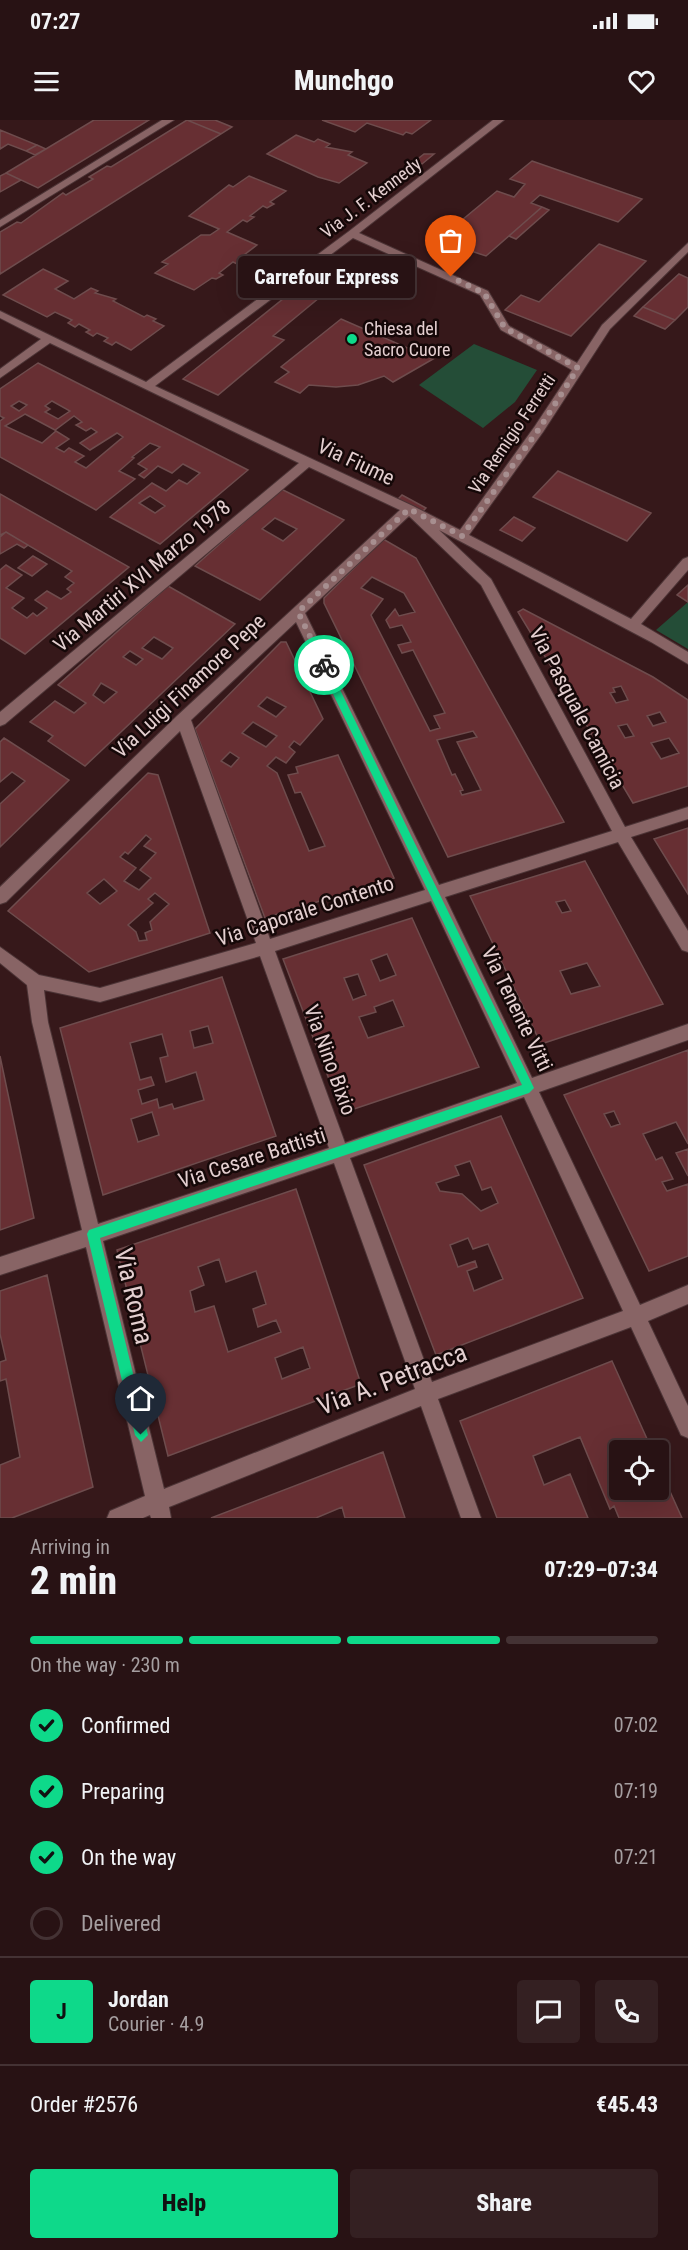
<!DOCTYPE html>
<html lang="en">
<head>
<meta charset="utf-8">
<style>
	:root { --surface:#281214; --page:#342022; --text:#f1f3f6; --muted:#a59ea0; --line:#443234; --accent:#0ed98a }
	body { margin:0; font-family:"Roboto Condensed",sans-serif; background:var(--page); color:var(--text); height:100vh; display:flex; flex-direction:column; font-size:22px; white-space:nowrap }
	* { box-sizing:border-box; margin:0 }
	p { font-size:20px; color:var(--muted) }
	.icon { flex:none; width:33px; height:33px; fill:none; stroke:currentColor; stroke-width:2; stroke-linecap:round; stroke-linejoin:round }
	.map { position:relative; height:1398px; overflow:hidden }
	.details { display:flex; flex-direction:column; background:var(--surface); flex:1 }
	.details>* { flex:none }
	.buttons { position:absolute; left:609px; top:1320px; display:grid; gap:12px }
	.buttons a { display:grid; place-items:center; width:60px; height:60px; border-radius:6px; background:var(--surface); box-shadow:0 6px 24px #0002,0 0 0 2px var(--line); font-size:30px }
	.pin { position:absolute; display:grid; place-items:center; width:51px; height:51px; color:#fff; margin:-62px -26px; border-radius:50% 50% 50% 0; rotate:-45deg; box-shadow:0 0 6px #0007 }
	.pin .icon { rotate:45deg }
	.courier { position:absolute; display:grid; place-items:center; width:60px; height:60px; margin:-30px; border:4px solid #0ed98a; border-radius:50%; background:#fff; color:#222; box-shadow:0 2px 8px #0007 }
	.bubble { position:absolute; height:42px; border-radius:6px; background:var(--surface); box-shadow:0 6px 24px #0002,0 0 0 2px var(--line); font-size:20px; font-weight:800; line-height:42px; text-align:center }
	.head em { font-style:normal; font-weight:800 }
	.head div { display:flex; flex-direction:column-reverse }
	.head { display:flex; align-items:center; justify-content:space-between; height:102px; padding:0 30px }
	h1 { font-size:39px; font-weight:800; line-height:45px }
	.bar { display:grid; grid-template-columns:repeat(4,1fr); gap:9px 6px; align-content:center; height:72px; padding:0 30px }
	.bar i { height:8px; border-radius:4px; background:var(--line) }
	.bar .active { background:var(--accent) }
	.bar p { grid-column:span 4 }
	.line { display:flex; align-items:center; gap:15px; padding:0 30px; border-top:2px solid var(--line) }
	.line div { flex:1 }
	.round { display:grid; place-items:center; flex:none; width:63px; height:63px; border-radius:6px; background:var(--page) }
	ol { padding:0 30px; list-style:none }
	li { display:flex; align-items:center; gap:18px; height:66px }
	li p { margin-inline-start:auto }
	li .icon { padding:6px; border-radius:50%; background:var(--accent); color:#111; stroke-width:4 }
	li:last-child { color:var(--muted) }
	li i { width:33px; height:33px; border:3px solid var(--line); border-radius:50% }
	.action { display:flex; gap:12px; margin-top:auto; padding:12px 30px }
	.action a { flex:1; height:69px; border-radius:6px; background:var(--accent); color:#111; font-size:24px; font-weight:800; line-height:69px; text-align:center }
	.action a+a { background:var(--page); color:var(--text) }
	.status { display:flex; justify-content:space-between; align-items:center; height:42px; padding:0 30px; background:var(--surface); direction:ltr }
	.status svg { height:16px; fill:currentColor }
	header { display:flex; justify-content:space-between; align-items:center; height:78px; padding:0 30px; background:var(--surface); font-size:27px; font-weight:800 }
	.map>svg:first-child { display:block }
</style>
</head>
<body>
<div class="status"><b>07:27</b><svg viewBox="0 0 49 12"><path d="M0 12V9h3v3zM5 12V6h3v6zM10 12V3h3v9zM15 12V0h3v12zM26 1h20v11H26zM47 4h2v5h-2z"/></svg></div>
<header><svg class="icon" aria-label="menu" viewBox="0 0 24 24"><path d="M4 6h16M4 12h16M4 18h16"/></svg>Munchgo<svg class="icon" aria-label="heart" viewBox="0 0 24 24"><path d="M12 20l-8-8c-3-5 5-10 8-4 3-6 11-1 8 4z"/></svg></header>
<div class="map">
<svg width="688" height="1398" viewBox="0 0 688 1398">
	<rect width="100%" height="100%" fill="#36181a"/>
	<path fill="#244d37" d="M474 224 537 250 515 282 483 308 419 265Z
		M688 482V529L656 510Z"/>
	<path fill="#672f33" stroke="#6e4c4d" stroke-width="1.5" fill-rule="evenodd" d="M94 0H149L38 68 6 53Z
		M187 0 221 14 0 154V112L17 102 21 103 63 73 66 75 93 59 89 57 107 46 111 47Z
		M187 0H215L232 7 221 14Z
		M322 0H431L412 14 406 12 403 15 367 3 355 12Z
		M0 10 37 25 26 31 8 24 0 29Z
		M296 15 314 22 318 19 330 24 326 27 352 32 348 35 367 43 339 63 318 57 267 34Z
		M37 25 46 29 35 35 26 31Z
		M424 34H434L422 44 415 41Z
		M532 41 642 79 618 102 540 75 531 83 542 87 486 136 438 120 497 71 514 77 525 64 510 59Z
		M6 53 21 60 0 72V56Z
		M249 56 286 71 270 82 274 84 267 88 263 86 250 96 254 97 247 102 243 100 227 112 257 125 240 138 244 139 237 144 233 142 219 153 223 155 216 159 212 158 194 170 155 153 168 144 162 142 201 115H210L219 109 189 96 229 65 233 67Z
		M542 87 549 90 516 119 509 116Z
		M599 124 646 141 571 216 505 190 521 175 539 182Z
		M325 145 348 154 273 216 284 220 218 275 183 259 293 171 297 173 303 168 298 166Z
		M43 149 68 161 55 169 74 179 91 168 98 171 95 173 116 179 113 181 144 197 147 195 156 199 153 201 164 206 131 230 116 222 112 225 104 221 108 218 97 213 93 216 86 212 90 210 79 204 75 207 68 203 72 200 55 192 47 197 3 175Z
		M679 154 688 158V187L675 200 643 187Z
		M643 187 675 200 665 209 634 196Z
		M341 199 433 239 393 262 384 256 358 265 336 267 309 265 300 273 275 262 289 252 281 247Z
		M38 243 248 350 160 424 110 397 152 363 166 371 179 360 187 364 200 353 183 344 172 353 158 346 144 358 139 355 147 349 138 344 160 327 150 323 132 337 134 338 119 351 135 359 96 390 0 337V301L4 298 0 296V269ZM19 281 27 285 19 291 11 286ZM52 281 70 291 58 299 45 292 50 289 45 286ZM25 294 55 310 74 296 82 302 76 305 86 311 91 308 97 312 80 323 90 330 117 313 123 317 86 348 75 342 84 336 69 328 64 332 56 328 69 319 56 311 42 323 5 306ZM150 376 165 386 155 393 139 383Z
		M558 351 651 393 627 421 533 377Z
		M281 369 344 400 260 480 195 446ZM275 398 297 409 283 421 262 409Z
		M0 374 129 447 25 534 0 518V450L6 445 22 455 6 468 24 478 12 488 27 498 33 493 37 496 47 488 35 480 47 471 61 479 71 472 67 469 74 463 65 457 72 451 6 412 0 415Z
		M402 375 426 388 422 392 398 379Z
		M514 397 535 408 522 421 500 410Z
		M6 412 28 425 24 428 17 424 0 434V417Z
		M383 419 416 438 564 702 448 737 324 483V478ZM372 457 404 473 415 492 399 496 395 489 386 500 390 508 402 505 411 522 398 525 402 533 413 530 445 593 434 596 440 608 430 611 371 495 383 479 361 468ZM473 611 477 617 457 622 481 670 462 675 460 671 463 670 455 654 452 655 437 620Z
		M33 436 47 444 32 456 18 448Z
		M688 465V482L677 475Z
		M168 466 235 504 85 646 48 621 53 616 30 602 55 581 74 593 86 583 58 565ZM154 517 173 528 162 539 142 528ZM130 531 143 539 136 545 123 537ZM101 563 117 572 104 583 93 575Z
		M523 489 653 557 688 580V666L633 683 599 626 592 628 585 616 592 614 518 492ZM621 566 628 580 616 583 610 573 615 572 613 568ZM660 592 666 602 653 606 647 596ZM627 604 634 616 625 618 618 606ZM669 618 679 633 661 639 651 623Z
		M281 522H286L323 599 300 625 294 621 289 627 295 632 286 643 276 637 267 646 277 653 309 731 325 726 301 672 295 673 288 655 298 653 296 647 338 635 394 758 265 798 195 609ZM267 577 286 587 276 597 258 586ZM253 602 277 616 266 627 242 613ZM230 632 239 638 231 647 221 641Z
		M4 618 69 660 0 727V684L25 661 12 652 0 662V622Z
		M148 653 158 655 210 813 89 852 8 791ZM146 715 151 719 144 726 156 733 140 750 151 758 139 770 124 761 136 748 120 737 125 732 128 734ZM104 759 117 771 100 784 87 773ZM155 773 169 784 150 802 152 810 145 813 147 820 139 821 136 812 128 805 153 783 148 779Z
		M688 708V774L654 719Z
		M585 741 663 884 541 924 470 776ZM565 780 571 791 562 793 556 782ZM587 843 600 866 571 874 560 851Z
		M412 798 479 947 342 993 283 839ZM387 834 396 855 380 861 371 840ZM358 854 366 875 353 880 344 858ZM393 880 404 906 368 918 359 897 376 892 374 887Z
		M222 857 276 1016 103 1075 60 908ZM208 906 213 923 194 928 190 911ZM162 914 168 936 160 938 166 962 196 952 204 980 174 989 172 984 159 988 157 979 142 984 138 970 154 965 151 957 140 960 130 923ZM152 992 159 1015 138 1022 131 999Z
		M688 930V1024L676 1002 643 1014 656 1040 662 1037 673 1059 662 1062 667 1071 688 1064V1136L649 1151 564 975ZM614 991 620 1004 611 1007 604 994Z
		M0 936 34 1098 0 1110Z
		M501 996 583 1178 436 1235 364 1045ZM470 1041 482 1070 491 1067 498 1083 481 1091 462 1074 440 1071 436 1063 459 1055 455 1046ZM468 1118 473 1129 488 1124 503 1159 474 1171 467 1151 477 1147 475 1141 458 1147 450 1125Z
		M688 1029V1056L676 1033Z
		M296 1069 361 1264 168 1336 117 1130ZM219 1139 226 1162 256 1151 266 1184 253 1189 258 1207 276 1200 281 1212 228 1232 214 1186 195 1192 190 1171 204 1165 198 1147ZM303 1227 310 1248 282 1259 275 1238Z
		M47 1155 93 1367 12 1398H0V1345L20 1337 6 1259 0 1261V1242L6 1240 0 1214V1171Z
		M612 1241 652 1330H620V1370H658V1345L682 1398H619L614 1386 610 1389 580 1317 533 1336 544 1365 570 1354 588 1398H497L460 1301Z
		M383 1332 405 1398H345L342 1387 316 1398H211Z"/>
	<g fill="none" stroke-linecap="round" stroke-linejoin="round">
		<g stroke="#4c3436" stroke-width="2">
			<path id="street" d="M162 0H174L0 107V100Z
				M493 0H504L359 113 488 171 509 206 577 243 602 205 688 123V132L610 209 543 312 469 415 631 499 683 439 688 437V450L641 504 688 532V544L651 522 439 410 491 459 625 707 688 687V699L631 717 688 811V832L682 830 618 722 445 777 532 958 688 904V920L539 972 640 1185 688 1165V1184L648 1201 688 1286V1318L681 1315 631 1207 438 1279 481 1398H461L421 1286 169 1387 171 1398H151L150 1395 143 1398H107L110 1391 145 1376 86 1127 0 1155V1137L82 1110 32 902 27 865 0 843V827L39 855 100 868 256 823 180 611 6 782 0 784V767L178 595 400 390 309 347 5 604 0 606V592L299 343 50 223 0 258V249L41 219 0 198V191L146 262 348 112ZM353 118 480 175 501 210 572 250 535 306 460 410 413 386 155 266ZM409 396 481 465 612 711 439 765 305 493ZM296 502 425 770 270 819 191 600ZM431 781 517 963 345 1023 275 831ZM260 836 329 1028 98 1104 48 902 44 870 100 882ZM524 977 623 1191 432 1262 350 1038ZM334 1043 415 1269 164 1369 103 1121Z"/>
		</g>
		<use href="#street" fill="#886465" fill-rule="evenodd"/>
	</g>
	<path fill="#0ed98a" d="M324 542 328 545 534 968 529 973 100 1118 148 1315 141 1322 135 1315 87 1114 89 1110 522 965 319 545Z"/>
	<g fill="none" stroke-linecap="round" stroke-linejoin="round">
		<path stroke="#a78f90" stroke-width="6" stroke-dasharray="0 10.8" d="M324 545 298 492 409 389 462 416 539 309 578 248 505 208 484 173 451 157"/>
	</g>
	<circle fill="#0ed98a" stroke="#150808" stroke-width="2" cx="352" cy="219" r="6"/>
	<g text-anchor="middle" stroke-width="5" stroke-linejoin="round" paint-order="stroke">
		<g font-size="18" fill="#e4cfd0" stroke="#150808">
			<text transform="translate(371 78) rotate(-37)" y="6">Via J. F. Kennedy</text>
			<text transform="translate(512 314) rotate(-56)" y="6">Via Remigio Ferretti</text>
		</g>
		<g font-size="18" fill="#e4cfd0" stroke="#150808" text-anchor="start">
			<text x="364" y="215">Chiesa del<tspan x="364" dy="21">Sacro Cuore</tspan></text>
		</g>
		<g font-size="21" fill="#e4cfd0" stroke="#150808">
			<text transform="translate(356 342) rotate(25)" y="7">Via Fiume</text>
			<text transform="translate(142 456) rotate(-40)" y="7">Via Martiri XVI Marzo 1978</text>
			<text transform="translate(189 566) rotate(-43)" y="7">Via Luigi Finamore Pepe</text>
			<text transform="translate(577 588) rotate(62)" y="7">Via Pasquale Camicia</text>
			<text transform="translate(305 791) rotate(-18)" y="7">Via Caporale Contento</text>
			<text transform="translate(517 889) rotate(64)" y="7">Via Tenente Vitti</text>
			<text transform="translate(330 940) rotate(70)" y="7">Via Nino Bixio</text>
			<text transform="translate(252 1038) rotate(-18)" y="7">Via Cesare Battisti</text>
		</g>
		<g font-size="26" fill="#e4cfd0" stroke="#150808">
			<text transform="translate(134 1176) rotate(77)" y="9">Via Roma</text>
			<text transform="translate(392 1259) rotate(-21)" y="9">Via A. Petracca</text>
		</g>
	</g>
</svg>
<div class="buttons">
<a><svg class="icon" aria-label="locate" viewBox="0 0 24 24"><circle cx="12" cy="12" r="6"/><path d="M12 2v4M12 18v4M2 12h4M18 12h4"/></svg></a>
</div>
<div class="pin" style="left:451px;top:157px;background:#ea580c"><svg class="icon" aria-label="bag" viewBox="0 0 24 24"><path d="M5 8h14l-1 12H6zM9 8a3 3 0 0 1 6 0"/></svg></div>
<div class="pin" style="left:141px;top:1315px;background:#1f2937"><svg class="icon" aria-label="home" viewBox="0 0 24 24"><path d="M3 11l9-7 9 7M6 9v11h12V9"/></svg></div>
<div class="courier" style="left:324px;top:545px"><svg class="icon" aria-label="bike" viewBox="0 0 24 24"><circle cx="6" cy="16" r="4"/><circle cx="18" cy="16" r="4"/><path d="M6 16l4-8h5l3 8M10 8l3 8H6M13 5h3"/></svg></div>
<div class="bubble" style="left:238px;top:136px;width:177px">Carrefour Express</div>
</div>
<section class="details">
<div class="head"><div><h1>2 min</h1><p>Arriving in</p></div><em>07:29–07:34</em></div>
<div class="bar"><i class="active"></i><i class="active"></i><i class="active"></i><i></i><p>On the way · 230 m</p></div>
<ol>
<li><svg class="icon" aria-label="check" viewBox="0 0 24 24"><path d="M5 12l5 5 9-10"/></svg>Confirmed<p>07:02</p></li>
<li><svg class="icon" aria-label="check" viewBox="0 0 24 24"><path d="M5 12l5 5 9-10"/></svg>Preparing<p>07:19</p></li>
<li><svg class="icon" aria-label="check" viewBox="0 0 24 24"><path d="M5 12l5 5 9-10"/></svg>On the way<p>07:21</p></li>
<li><i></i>Delivered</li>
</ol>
<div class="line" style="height:108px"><b class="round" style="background:var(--accent);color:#111">J</b><div><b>Jordan</b><p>Courier · 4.9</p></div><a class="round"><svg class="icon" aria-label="chat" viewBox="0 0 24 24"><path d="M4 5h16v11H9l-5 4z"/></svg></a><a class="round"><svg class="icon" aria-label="phone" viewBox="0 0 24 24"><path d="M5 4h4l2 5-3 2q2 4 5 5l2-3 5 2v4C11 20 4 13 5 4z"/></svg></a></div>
<div class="line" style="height:78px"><div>Order #2576</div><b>€45.43</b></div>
<div class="action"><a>Help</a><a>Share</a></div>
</section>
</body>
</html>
